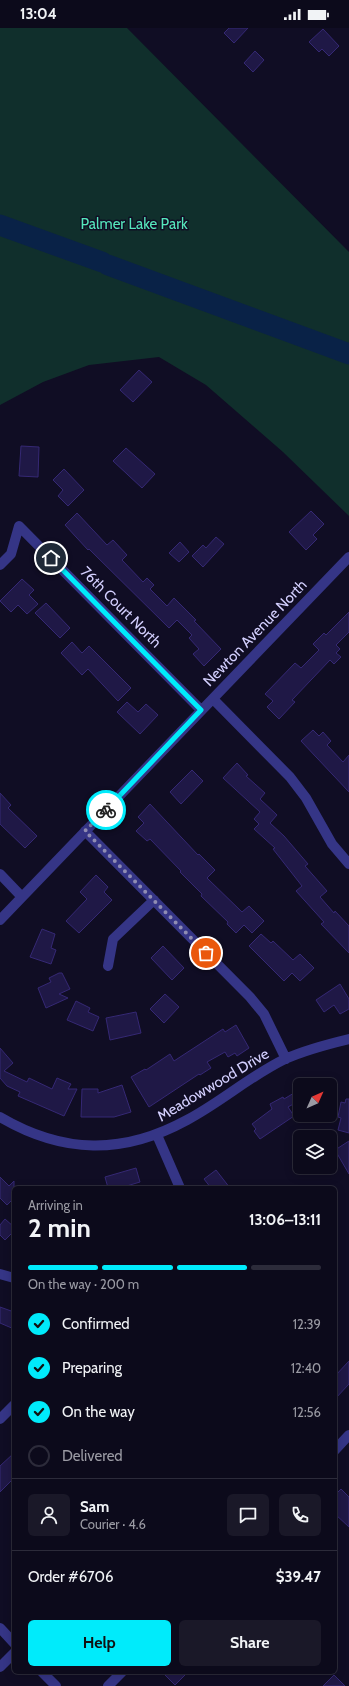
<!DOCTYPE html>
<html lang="en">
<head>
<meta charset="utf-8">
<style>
	:root { --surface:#0c0a1b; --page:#1a1828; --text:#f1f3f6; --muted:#9a9aa3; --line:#2c2b3a; --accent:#00ebfb }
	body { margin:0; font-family:Cabin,sans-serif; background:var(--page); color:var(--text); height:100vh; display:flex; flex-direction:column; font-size:15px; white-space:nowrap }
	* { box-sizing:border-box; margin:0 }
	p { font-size:13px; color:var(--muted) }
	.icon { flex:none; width:22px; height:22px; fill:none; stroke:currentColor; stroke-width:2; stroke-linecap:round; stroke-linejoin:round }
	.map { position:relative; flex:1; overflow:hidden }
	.sheet { position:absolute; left:12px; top:1158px; width:325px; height:488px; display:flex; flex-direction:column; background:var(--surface); border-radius:6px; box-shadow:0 2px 10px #0003,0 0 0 1px var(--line) }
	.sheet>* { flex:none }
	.needle { width:26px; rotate:45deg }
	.fabs { position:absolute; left:293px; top:1050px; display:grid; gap:8px }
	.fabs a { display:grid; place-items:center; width:44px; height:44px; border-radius:6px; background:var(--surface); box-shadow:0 2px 10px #0003,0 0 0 1px var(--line); font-size:20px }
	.pin { position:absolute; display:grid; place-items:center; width:34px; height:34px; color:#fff; margin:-17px; border:2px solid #fff; border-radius:50%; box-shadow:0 1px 4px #0007 }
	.courier { position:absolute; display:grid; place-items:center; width:40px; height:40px; margin:-20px; border:3px solid #00ebfb; border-radius:50%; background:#fff; color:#222; box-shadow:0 1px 5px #0007 }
	.head em { font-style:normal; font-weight:700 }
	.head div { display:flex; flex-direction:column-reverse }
	.head { display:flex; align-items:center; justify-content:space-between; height:68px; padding:0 16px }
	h1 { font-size:26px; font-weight:700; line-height:30px }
	.bar { display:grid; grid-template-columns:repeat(4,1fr); gap:6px 4px; align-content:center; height:48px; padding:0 16px }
	.bar i { height:5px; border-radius:3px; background:var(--line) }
	.bar .current { background:var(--accent) }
	.bar p { grid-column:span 4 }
	.line { display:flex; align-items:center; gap:10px; padding:0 16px; border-top:1px solid var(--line) }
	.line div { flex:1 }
	.round { display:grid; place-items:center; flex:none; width:42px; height:42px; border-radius:6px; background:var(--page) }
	ol { padding:0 16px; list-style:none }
	li { display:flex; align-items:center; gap:12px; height:44px }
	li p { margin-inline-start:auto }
	li .icon { padding:4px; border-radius:50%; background:var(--accent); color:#111; stroke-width:4 }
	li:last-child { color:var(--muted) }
	li i { width:22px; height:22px; border:2px solid var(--line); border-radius:50% }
	.cta { display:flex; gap:8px; margin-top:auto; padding:8px 16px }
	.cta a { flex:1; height:46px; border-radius:6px; background:var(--accent); color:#111; font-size:16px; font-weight:700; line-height:46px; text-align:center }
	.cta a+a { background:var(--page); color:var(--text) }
	.status { display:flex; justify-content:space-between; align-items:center; height:28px; padding:0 20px; background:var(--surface); direction:ltr }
	.status svg { height:11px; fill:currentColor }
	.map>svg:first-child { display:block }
</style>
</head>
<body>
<div class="status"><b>13:04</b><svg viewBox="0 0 49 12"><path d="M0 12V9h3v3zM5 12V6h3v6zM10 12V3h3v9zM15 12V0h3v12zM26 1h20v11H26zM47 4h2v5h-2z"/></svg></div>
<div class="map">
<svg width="349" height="1658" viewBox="0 0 349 1658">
	<rect width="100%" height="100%" fill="#100d24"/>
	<path fill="#102f2c" d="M0 0H127L349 224V488L283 424 206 357 159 329 89 337 43 354 0 377Z"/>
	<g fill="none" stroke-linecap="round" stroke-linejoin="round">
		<path stroke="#092247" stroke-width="21" d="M0 197 102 234
			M108 237 349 326"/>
	</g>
	<path fill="#1f1846" stroke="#352874" d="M229 0H248L234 15 224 5Z
		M323 1 339 18 329 28 322 21 319 24 309 14Z
		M255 23 264 32 253 44 244 35Z
		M139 342 152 354 133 374 120 362Z
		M21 418 39 419 38 449 19 448Z
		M126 420 155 446 142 460 113 433Z
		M64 441 84 462 68 478 58 468 63 462 53 452Z
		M311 483 324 496 313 507 317 511 306 522 289 504Z
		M77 485 107 517 113 512 127 527 122 532 143 554 147 550 154 557 150 561 167 578 174 570 196 592 194 593 221 621 204 638 193 626 199 621 189 610 192 607 177 592 169 600 89 521 88 522 65 497Z
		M216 509 224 516 203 539 192 528 203 517 206 520Z
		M180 514 189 524 179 534 169 525Z
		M22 551 34 562 29 567 38 576 27 586 18 577 11 584 0 573Z
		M46 575 70 600 60 610 35 585Z
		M349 584V604L336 617 340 621 336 625 341 629 334 636 330 632 292 672 295 674 279 691 267 679 273 673 265 666 295 635 301 640 319 622 313 616 324 605 326 607Z
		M72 614 82 625 89 618 131 660 118 673 88 641 82 647 61 625Z
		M127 674 138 684 146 676 158 687 140 706 117 684Z
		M313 702 319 708 323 704 331 713 327 717 343 734 349 727V764L301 713Z
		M237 735 248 747 246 748 265 765 260 771 277 787 270 795 284 808 308 836 305 838 327 863 320 869 334 885 335 883 349 898V925L321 896 324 894 296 863 302 858 273 821 275 820 254 801 259 796 254 791 260 784 223 750Z
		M192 742 203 753 181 776 170 764Z
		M0 765 11 777 8 780 37 808 25 820 0 796Z
		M150 776 198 827 199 826 215 842 207 850 242 884 249 878 264 893 252 905 244 897 236 905 227 896 228 894 201 868 202 866 180 844 181 843 150 811 147 813 136 803 144 795 138 789Z
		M96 847 108 859 104 864 112 872 79 905 66 893 87 871 80 864Z
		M42 901 55 906 51 920 56 922 51 936 30 929Z
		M261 906 271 915 273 913 293 932 300 926 314 940 300 953 292 945 284 953 249 918Z
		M163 918 184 940 172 952 151 930Z
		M59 945H62L70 961 59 966 68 970 46 980 38 960 51 954 49 950Z
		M340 956 349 971V981L340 986 334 977 324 984 316 972Z
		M165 966 179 979 164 995 150 981Z
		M76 973 90 980 88 984 99 989 93 1003 67 992Z
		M136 984 141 1005 110 1012 106 990Z
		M236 997 249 1020 237 1028 235 1025 228 1029 225 1024 207 1034 211 1040 200 1047 199 1046 149 1079 131 1049 145 1041 146 1042 170 1026 174 1033 223 1001 225 1004Z
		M0 1020 13 1035 4 1043 27 1054 29 1050 52 1061 57 1050 71 1056 68 1061H77L64 1088 18 1068 20 1064 7 1058 0 1050Z
		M122 1057 131 1084 114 1089H81L82 1061H98V1065Z
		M294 1065 299 1073 288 1079 294 1088 260 1111 254 1103 256 1101 252 1096 272 1081 270 1076 283 1069 284 1071Z
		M346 1071H349V1105L338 1102 341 1090 338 1089 341 1074 345 1075Z
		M349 1113V1146L335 1122Z
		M136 1140 140 1154 120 1160H108L105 1149Z
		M216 1142 230 1160H211L204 1151Z
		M0 1149 9 1158 14 1153V1170L7 1177 0 1170Z
		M5 1191 14 1199V1203L5 1212 0 1207V1197Z
		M0 1279 14 1284V1301L0 1295Z
		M349 1333V1356L335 1371V1348Z
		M14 1425V1450L0 1464V1438Z
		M341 1461 349 1469V1499L335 1486V1467Z
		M162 1644H188L175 1657Z
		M334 1647 345 1658H323Z"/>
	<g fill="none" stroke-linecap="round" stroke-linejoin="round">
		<path stroke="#353586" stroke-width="10" d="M0 537 11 526 19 498 201 682
			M213 671 290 749 306 770 332 816 349 836
			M85 803 250 969 264 986 286 1031
			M0 846 22 869
			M0 892 349 529
			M108 938 113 911 154 872
			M0 1089C63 1126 123 1127 187 1092 221 1074 250 1048 285 1031 305 1022 328 1016 349 1011
			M157 1107 180 1160
			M0 1246 14 1250
			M0 1391 14 1377
			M335 1422 349 1407
			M0 1600 14 1615
			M0 1639 14 1625
			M42 1644 56 1658
			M108 1658 122 1644"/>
	</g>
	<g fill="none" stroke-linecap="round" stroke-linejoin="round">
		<path stroke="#8f8cb2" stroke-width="4" stroke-dasharray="0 7.2" d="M106 782 85 803 206 925"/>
		<path stroke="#00ebfb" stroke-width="5" d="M51 530 201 682 106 782"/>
	</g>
	<g text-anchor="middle" stroke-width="3" stroke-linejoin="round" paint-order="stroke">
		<g font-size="15" fill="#55e6bc" stroke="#100d24">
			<text x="134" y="201">Palmer Lake Park</text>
		</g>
		<g font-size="15" fill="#d4d0ff" stroke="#100d24">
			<text transform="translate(121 579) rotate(45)" y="5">76th Court North</text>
			<text transform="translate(255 605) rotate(-46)" y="5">Newton Avenue North</text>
			<text transform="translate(213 1057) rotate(-31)" y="5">Meadowwood Drive</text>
		</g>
	</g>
</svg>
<div class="fabs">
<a><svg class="needle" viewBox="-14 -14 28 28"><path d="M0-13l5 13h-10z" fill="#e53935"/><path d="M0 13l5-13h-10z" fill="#9a9aa3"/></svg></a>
<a><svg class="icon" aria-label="layers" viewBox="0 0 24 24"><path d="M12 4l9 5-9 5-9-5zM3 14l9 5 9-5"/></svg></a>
</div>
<div class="pin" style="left:206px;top:925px;background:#ea580c"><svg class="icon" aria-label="bag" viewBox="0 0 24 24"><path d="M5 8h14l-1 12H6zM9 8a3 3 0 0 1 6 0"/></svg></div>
<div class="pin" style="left:51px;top:530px;background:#1f2937"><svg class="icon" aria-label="home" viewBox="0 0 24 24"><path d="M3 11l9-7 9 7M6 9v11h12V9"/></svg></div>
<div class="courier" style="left:106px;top:782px"><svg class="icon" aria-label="bike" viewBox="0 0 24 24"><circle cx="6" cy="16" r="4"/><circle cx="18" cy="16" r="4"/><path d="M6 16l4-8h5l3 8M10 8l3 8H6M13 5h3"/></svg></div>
<section class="sheet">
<div class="head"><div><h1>2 min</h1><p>Arriving in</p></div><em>13:06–13:11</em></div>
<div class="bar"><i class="current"></i><i class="current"></i><i class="current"></i><i></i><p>On the way · 200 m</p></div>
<ol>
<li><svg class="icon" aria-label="check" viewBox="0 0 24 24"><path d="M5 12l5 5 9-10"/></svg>Confirmed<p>12:39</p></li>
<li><svg class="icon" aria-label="check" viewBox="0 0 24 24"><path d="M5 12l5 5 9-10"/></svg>Preparing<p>12:40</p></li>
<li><svg class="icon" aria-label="check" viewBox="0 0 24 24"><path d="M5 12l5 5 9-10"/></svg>On the way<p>12:56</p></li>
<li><i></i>Delivered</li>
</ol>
<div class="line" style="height:72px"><a class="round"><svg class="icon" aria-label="person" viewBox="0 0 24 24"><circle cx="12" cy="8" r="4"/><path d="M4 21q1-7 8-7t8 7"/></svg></a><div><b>Sam</b><p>Courier · 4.6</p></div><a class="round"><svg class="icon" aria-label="chat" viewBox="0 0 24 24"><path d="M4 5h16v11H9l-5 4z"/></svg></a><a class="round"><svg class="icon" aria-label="phone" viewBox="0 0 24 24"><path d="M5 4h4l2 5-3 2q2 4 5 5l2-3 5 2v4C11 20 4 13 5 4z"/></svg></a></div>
<div class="line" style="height:52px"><div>Order #6706</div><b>$39.47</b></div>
<div class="cta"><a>Help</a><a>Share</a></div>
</section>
</div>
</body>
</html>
